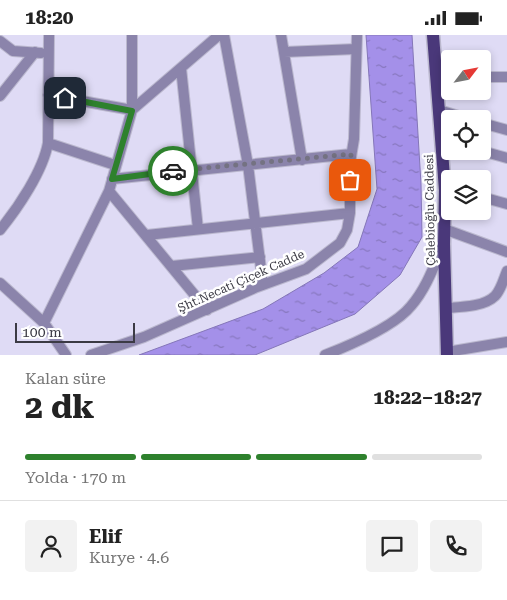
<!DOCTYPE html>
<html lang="tr">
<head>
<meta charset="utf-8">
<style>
	:root { --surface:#fff; --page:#f2f2f2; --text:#222; --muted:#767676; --line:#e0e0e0; --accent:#2e812d }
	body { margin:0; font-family:"Roboto Serif",serif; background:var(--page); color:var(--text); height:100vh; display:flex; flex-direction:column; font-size:19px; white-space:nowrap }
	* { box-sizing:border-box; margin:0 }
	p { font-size:16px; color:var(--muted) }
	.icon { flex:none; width:28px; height:28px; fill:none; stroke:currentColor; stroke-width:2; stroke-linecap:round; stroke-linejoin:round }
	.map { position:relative; height:320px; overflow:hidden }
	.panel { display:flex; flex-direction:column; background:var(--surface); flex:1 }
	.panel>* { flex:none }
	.needle { width:32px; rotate:58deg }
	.buttons { position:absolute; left:441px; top:15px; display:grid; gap:10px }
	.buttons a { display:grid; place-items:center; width:50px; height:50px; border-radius:5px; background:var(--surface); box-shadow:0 2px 8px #0003; font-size:25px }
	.scale { position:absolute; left:15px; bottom:12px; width:120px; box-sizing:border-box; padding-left:5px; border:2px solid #3b3a44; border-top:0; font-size:14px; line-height:18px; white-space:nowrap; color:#3b3a44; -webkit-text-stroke:4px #fff; paint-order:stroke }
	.pin { position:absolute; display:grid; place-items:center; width:42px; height:42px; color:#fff; margin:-21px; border-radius:10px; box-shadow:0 2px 8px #0006 }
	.courier { position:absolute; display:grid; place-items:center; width:50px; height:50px; margin:-25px; border:4px solid #2e812d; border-radius:50%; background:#fff; color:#222; box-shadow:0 1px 6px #0007 }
	.headline em { font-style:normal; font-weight:700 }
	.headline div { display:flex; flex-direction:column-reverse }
	.headline { display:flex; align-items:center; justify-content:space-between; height:85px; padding:0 25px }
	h1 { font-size:32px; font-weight:700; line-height:38px }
	.bar { display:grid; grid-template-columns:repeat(4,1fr); gap:8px 5px; align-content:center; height:60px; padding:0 25px }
	.bar i { height:6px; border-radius:4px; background:var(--line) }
	.bar .on { background:var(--accent) }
	.bar p { grid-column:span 4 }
	.line { display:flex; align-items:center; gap:12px; padding:0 25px; border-top:1px solid var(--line) }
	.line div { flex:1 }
	.round { display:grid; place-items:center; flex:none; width:52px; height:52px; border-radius:5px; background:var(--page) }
	.status { display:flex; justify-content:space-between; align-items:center; height:35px; padding:0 25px; background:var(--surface); direction:ltr }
	.status svg { height:14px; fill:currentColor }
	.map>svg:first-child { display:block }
</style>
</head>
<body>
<div class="status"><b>18:20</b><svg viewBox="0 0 49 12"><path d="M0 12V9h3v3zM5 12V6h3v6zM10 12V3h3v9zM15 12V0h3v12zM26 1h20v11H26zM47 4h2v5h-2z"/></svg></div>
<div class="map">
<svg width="507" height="320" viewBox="0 0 507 320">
	<defs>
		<pattern id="water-ripples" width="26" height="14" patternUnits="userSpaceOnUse" patternTransform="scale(1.25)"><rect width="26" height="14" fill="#a490e9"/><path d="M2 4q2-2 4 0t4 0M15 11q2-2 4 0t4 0" fill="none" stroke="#8777be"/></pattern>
	</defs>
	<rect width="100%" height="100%" fill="#dfdbf5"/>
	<path fill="url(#water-ripples)" stroke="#8476b8" d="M366 0H412L421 149 422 202 400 240 355 279 255 320H139L263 274 324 238 358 212 377 154Z"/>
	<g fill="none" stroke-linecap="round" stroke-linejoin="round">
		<g stroke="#bbb8ce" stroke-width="12">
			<path id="minor" d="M224 0 248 130 263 250
				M281 0 302 125
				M0 6 13 16 41 18
				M284 17 356 14
				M181 33 198 194
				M482 42H507
				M436 46 450 45
				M48 60 132 75 219 0
				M0 61 35 17
				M439 75 468 84
				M482 88 507 95
				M48 108 115 130
				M482 116 507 123
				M112 144 351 119
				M109 156 207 275
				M482 162 507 169
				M444 194 507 217
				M0 195C18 173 43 136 48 108L49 0
				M147 200 350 178
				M172 231 260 222
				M0 248 44 288 66 320
				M446 273C460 272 484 272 495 261 501 255 504 243 507 236
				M44 288 109 156 132 75V0
				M447 317 507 307
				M91 320 144 302 257 252 306 234 340 208 347 195 350 178V128L354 104 357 0
				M325 320C348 311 395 291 411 271 426 254 434 231 443 210"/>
		</g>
		<g stroke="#bbb8ce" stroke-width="15">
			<path id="major" d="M433 0 445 155 444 209 447 320"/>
		</g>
		<use href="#minor" stroke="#8b84ab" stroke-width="10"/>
		<use href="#major" stroke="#4a387a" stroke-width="12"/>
	</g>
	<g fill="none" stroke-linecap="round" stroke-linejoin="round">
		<path stroke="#747282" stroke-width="5" stroke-dasharray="0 9" d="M173 136 351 119 350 145"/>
		<path stroke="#2e812d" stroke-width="6" d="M65 63 132 76 112 144 173 136"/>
	</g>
	<g text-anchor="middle" stroke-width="5" stroke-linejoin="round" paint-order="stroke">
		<g font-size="12" fill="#3b3a44" stroke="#fff">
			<text transform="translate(430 175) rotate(-91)" y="4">Çelebioğlu Caddesi</text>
			<text transform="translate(241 246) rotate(-24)" y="4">Şht.Necati Çiçek Cadde</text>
		</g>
	</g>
</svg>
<div class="buttons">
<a><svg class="needle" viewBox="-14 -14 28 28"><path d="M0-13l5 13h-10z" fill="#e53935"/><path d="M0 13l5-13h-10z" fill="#767676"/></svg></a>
<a><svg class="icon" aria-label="locate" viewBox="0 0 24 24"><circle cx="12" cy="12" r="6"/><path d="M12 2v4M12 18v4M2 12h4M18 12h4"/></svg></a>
<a><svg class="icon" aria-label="layers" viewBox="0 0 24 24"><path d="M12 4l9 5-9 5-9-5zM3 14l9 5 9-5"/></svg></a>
</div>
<div class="scale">100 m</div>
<div class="pin" style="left:350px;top:145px;background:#ea580c"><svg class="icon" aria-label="bag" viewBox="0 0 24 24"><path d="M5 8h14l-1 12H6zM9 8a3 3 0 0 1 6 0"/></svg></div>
<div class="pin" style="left:65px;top:63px;background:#1f2937"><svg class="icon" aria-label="home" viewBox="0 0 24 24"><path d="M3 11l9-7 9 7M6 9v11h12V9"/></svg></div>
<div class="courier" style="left:173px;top:136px"><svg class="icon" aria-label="car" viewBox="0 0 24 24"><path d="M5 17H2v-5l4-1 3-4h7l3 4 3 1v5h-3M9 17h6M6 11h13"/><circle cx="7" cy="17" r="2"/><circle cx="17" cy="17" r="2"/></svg></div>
</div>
<section class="panel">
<div class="headline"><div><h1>2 dk</h1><p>Kalan süre</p></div><em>18:22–18:27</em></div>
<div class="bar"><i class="on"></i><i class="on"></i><i class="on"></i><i></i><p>Yolda · 170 m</p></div>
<div class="line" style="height:90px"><a class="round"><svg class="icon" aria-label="person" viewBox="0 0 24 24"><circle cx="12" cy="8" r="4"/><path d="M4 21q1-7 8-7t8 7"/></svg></a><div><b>Elif</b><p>Kurye · 4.6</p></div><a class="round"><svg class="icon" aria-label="chat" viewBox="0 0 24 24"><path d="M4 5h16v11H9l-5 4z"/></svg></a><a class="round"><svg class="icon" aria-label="phone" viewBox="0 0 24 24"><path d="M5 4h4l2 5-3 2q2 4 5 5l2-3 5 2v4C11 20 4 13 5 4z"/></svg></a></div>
</section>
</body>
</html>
